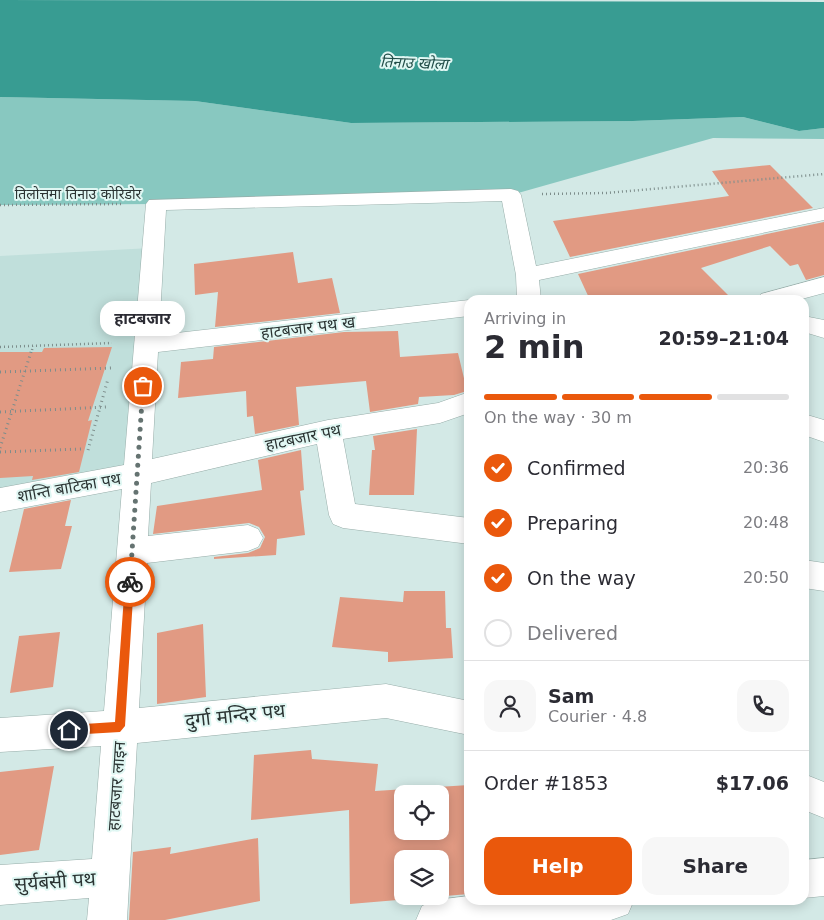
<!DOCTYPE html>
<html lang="en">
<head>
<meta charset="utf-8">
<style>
	:root { --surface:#fff; --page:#f7f7f7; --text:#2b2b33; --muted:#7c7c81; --line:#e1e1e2; --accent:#ea580c }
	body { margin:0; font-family:"DejaVu Sans","Noto Sans Devanagari",sans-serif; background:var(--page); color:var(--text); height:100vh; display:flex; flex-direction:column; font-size:19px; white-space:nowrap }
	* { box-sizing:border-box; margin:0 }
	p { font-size:16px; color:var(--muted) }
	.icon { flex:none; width:28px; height:28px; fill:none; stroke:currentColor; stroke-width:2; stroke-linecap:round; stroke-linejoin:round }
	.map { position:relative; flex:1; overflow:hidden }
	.side { position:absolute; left:464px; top:295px; width:345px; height:610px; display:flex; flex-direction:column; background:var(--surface); border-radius:15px; box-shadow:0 2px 12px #0003 }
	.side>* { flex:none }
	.buttons { position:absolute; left:394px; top:785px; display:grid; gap:10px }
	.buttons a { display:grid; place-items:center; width:55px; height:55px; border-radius:10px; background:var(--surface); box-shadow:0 2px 12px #0003; font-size:25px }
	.pin { position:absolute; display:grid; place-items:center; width:42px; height:42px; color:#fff; margin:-21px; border:2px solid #fff; border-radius:50%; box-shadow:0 1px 5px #0007 }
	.courier { position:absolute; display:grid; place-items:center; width:50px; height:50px; margin:-25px; border:4px solid #ea580c; border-radius:50%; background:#fff; color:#222; box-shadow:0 1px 6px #0007 }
	.bubble { position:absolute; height:35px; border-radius:15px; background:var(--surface); box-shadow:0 2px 12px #0003; font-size:16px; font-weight:700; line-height:35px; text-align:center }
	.headline em { font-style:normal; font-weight:700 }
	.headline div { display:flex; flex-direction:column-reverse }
	.headline { display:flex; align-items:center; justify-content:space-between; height:85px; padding:0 20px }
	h1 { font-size:32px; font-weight:700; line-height:38px }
	.bar { display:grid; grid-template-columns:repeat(4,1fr); gap:8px 5px; align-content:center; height:60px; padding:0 20px }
	.bar i { height:6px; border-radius:4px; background:var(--line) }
	.bar .active { background:var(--accent) }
	.bar p { grid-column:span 4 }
	.line { display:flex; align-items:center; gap:12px; padding:0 20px; border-top:1px solid var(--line) }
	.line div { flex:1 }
	.round { display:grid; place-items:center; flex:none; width:52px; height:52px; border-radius:15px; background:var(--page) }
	ol { padding:0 20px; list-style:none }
	li { display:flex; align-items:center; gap:15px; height:55px }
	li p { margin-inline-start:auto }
	li .icon { padding:5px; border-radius:50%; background:var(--accent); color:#fff; stroke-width:4 }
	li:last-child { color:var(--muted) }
	li i { width:28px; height:28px; border:2px solid var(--line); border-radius:50% }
	.cta { display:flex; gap:10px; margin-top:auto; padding:10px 20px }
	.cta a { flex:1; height:58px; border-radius:15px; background:var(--accent); color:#fff; font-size:20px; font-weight:700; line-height:58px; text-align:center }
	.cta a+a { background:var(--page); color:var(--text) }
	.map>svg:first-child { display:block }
</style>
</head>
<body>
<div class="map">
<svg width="824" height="920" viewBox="0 0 824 920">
	<rect width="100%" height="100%" fill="#d3e9e6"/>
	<path fill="#c0dfdb" d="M151 248 138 474 0 500V256Z"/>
	<path fill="#88c8c0" d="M0 97 195 101 351 123 633 121 743 117 799 131 824 128V139L713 138 511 195 156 204 0 205Z"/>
	<path fill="#389c92" d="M0 0 824 2V128L799 131 743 117 633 121 351 123 195 101 0 97Z"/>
	<path fill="#e19a83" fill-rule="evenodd" d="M770 165 813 208 570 257 553 221 729 196 712 171Z
		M824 222V275L806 280 798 264 790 266 770 246 701 268 733 300H590L578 274Z
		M293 252 298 283 332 278 340 313 215 327 218 292 195 295 194 264Z
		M398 331 400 357 458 353 467 391 454 395 419 397 418 404 370 412 366 381 296 387 299 425 255 434 253 416 247 417 246 391 178 398 181 362 213 359 214 347 344 332Z
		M112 347 88 421 92 420 79 472 32 480 33 476 0 478V352H42L44 348Z
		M417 429 414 495H369L372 450H375L373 436Z
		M301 450 304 490 300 491 305 535 277 539 276 555 214 559V557L248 553 260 548 265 537 259 527 249 523 153 534 157 506 262 490 258 460Z
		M71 500 65 526H72L61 569 9 572 24 509Z
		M404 591H445L446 628H451L453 658 388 662V652L332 647 340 597 403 602Z
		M203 624 206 697 157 704V633Z
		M60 632 53 687 10 693 19 636Z
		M311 750 312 759 378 764 375 791 469 785V894L350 904 349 810 251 820 254 755ZM402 794H440V831H402ZM402 859H440V896H402Z
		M54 766 39 850 0 855V772Z
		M258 838 260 901 165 920H129L133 852 171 847 170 854Z"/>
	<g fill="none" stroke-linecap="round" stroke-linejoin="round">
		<g stroke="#97ada9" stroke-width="1">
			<path id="street" d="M511 189 518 191 521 195 536 266 824 208V220L539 280 541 300H517L516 275 502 201 166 210 159 335 469 300V316L158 352 152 459 328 420 438 403 469 392V413L440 423 343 439 355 504 469 518V544L343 528 333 524 329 515 317 444 151 483 148 536 248 525 258 529 263 538 258 547 248 551 147 563 139 708 386 684 469 701V735L386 718 137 743 127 920H87L89 898 0 905V865L92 859 101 746 0 752V718L104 711 122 489 0 512V488L124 465 146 204 149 200Z
				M824 277V293L798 300H757L761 294Z
				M804 316 824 320V338L804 332Z
				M804 414 824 420V442L804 435Z
				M804 560 824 563V591L804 588Z
				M804 774 824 782V818L804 810Z
				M824 858V896L804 898V860Z
				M469 896V900H634L628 914 611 920H416L422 906 436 900Z"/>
		</g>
		<path stroke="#7d8d8b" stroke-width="2.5" stroke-dasharray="1 3" stroke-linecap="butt" d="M542 194 606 193 824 174
			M0 205 124 204
			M0 347 112 343
			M32 350 33 346"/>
		<path stroke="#7d8d8b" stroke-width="3" stroke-dasharray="1 4" stroke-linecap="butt" d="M0 372 112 368
			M0 412 107 407
			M0 448 32 349
			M88 450 108 379
			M0 452 81 449"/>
		<use href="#street" fill="#fff" fill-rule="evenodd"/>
	</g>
	<path fill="#ea580c" d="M130 578 134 582 125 726 120 732 69 735 64 730 69 725 115 722 125 582Z"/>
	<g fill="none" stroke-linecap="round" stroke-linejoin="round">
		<path stroke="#657371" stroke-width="5" stroke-dasharray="0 9" d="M130 582 143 386"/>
	</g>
	<g text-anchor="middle" stroke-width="4" stroke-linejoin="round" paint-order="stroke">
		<g font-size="14" fill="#2a3332" stroke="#e0f7f3">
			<text x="78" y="199">तिलोत्तमा तिनाउ कोरिडोर</text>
		</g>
		<g font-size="15" font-style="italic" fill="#214d48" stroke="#e0f7f3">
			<text transform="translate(414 63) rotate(2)" y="5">तिनाउ खोला</text>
		</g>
		<g font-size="16" fill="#2a3332" stroke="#e0f7f3">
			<text transform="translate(308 327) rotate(-7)" y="6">हाटबजार पथ ख</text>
			<text transform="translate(303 437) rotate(-12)" y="6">हाटबजार पथ</text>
			<text transform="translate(69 487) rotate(-10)" y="6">शान्ति बाटिका पथ</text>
			<text transform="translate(116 786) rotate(-86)" y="6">हाटबजार लाइन</text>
		</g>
		<g font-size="19" fill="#2a3332" stroke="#e0f7f3">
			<text transform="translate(235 715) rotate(-6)" y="7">दुर्गा मन्दिर पथ</text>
			<text transform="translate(55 881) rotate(-4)" y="7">सुर्यबंसी पथ</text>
		</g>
	</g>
</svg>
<div class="buttons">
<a><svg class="icon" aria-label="locate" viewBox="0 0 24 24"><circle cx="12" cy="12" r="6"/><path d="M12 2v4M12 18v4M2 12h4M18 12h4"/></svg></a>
<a><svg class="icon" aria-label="layers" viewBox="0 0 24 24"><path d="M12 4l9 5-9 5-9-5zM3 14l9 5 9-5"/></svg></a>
</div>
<div class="pin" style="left:143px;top:386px;background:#ea580c"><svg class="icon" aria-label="bag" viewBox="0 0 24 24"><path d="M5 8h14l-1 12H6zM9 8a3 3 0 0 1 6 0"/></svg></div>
<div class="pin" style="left:69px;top:730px;background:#1f2937"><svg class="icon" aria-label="home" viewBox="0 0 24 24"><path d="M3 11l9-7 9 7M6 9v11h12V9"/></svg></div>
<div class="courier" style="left:130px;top:582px"><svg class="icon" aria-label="bike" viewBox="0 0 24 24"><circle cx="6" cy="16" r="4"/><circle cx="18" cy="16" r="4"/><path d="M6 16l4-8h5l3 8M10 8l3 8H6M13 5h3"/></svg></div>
<div class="bubble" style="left:100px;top:301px;width:85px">हाटबजार</div>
<section class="side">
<div class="headline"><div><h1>2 min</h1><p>Arriving in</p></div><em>20:59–21:04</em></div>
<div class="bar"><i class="active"></i><i class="active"></i><i class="active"></i><i></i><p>On the way · 30 m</p></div>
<ol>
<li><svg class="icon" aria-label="check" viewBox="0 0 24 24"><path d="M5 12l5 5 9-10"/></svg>Confirmed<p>20:36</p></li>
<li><svg class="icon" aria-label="check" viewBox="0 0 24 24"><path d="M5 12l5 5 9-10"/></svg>Preparing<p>20:48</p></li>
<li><svg class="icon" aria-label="check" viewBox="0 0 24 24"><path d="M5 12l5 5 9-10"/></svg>On the way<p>20:50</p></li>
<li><i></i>Delivered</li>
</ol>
<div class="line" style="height:90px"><a class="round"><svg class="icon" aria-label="person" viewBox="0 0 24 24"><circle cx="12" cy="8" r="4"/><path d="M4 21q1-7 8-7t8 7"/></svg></a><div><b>Sam</b><p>Courier · 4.8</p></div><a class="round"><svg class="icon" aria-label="phone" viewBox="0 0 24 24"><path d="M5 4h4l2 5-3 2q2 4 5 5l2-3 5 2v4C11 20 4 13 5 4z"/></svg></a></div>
<div class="line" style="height:65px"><div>Order #1853</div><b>$17.06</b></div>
<div class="cta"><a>Help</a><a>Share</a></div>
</section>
</div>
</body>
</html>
